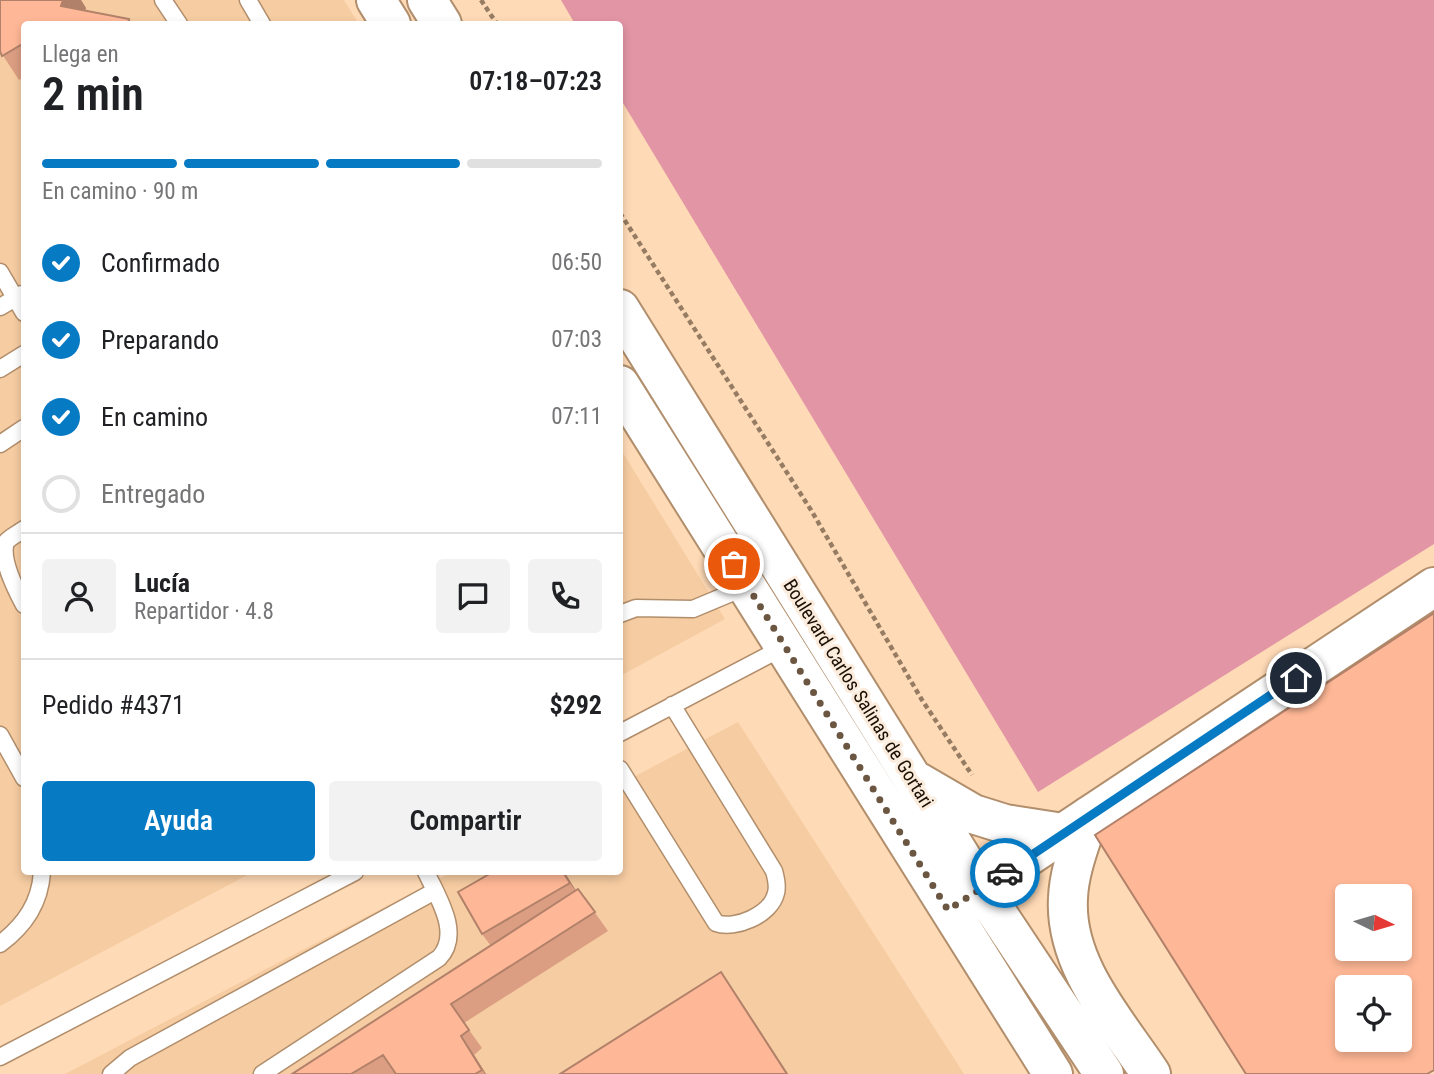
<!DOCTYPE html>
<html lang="es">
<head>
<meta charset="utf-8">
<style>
	:root { --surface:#fff; --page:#f2f2f2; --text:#202124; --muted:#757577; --line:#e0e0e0; --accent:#077ac4 }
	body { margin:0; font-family:"Roboto Condensed",sans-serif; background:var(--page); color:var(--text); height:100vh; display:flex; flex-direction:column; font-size:26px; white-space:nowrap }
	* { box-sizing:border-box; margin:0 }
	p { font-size:23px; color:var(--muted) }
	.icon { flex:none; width:38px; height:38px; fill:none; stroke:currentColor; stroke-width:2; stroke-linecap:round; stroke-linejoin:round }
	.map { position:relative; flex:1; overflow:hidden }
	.side { position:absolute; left:21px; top:21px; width:602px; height:854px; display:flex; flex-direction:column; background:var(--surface); border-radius:7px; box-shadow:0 4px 10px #0003 }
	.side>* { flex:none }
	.needle { width:46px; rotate:95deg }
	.controls { position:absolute; left:1335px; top:884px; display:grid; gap:14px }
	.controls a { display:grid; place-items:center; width:77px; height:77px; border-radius:7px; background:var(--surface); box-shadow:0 4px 10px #0003; font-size:35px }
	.pin { position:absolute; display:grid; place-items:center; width:60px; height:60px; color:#fff; margin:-30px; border:4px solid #fff; border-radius:50%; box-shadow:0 2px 7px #0007 }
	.courier { position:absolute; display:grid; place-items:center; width:70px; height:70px; margin:-35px; border:5px solid #077ac4; border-radius:50%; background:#fff; color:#222; box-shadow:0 2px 9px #0007 }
	.headline em { font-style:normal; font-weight:600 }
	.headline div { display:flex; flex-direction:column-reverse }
	.headline { display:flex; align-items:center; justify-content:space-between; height:119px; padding:0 21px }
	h1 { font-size:46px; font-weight:600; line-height:52px }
	.bar { display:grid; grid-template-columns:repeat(4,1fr); gap:10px 7px; align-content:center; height:84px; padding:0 21px }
	.bar i { height:9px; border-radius:5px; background:var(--line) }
	.bar .current { background:var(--accent) }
	.bar p { grid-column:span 4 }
	.line { display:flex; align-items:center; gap:18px; padding:0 21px; border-top:2px solid var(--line) }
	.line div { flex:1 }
	.round { display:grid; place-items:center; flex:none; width:74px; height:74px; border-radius:7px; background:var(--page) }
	ol { padding:0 21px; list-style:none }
	li { display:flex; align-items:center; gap:21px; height:77px }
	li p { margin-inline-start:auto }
	li .icon { padding:7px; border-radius:50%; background:var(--accent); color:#fff; stroke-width:4 }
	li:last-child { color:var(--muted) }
	li i { width:38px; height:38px; border:4px solid var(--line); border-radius:50% }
	.cta { display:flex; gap:14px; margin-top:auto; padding:14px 21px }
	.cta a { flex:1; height:80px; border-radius:7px; background:var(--accent); color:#fff; font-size:28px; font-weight:600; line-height:80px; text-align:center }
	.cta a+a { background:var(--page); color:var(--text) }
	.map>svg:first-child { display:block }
</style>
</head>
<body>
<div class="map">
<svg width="1434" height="1074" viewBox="0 0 1434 1074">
	<rect width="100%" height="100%" fill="#ffdab6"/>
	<path fill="#f6cca2" d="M0 0H344L359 24H24V872H253L0 1006Z
		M620 448 725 619 620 676Z
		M738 722 964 1074H65L452 872H620V784Z"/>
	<path fill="#e295a5" d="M561 0H1434V544L1038 792 620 98V24H575Z"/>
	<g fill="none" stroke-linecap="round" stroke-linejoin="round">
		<g stroke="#b18e6c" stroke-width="19">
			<path id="service" d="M163 0 179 24
				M248 0 262 24
				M0 272 24 313
				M0 307 22 294
				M0 369 24 354
				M0 444 24 428
				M24 529C19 533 10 537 6 542 0 559 16 590 24 605
				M620 614 636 608 693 609 748 586
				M620 733 784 647
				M0 735 24 778
				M620 769 716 923C735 930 771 915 776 893 778 886 776 878 774 871L672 705
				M0 944C25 925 40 903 42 872
				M0 1057 355 872
				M111 1074 130 1058 435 891
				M262 1074 439 958C462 934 438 898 426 872"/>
		</g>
		<g stroke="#b18e6c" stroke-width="42">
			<path id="tertiary" d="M952 907 1434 587"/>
		</g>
		<g stroke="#b18e6c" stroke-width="42">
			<path id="primary" d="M376 0 391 24
				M427 0 442 24
				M620 309 981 889 1104 1074
				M620 385 1053 1074
				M918 782 973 814 1005 824 1063 833
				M1089 816C1081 842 1069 870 1068 898 1064 965 1116 1021 1151 1074"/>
		</g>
		<path stroke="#957c63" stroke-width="4.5" stroke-dasharray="5 3.5" stroke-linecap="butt" d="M481 0 497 24
			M620 213 811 510 922 700 972 775"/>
		<use href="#service" stroke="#fff" stroke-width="16"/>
		<use href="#tertiary" stroke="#fff" stroke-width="38"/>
		<use href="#primary" stroke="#fff" stroke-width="38"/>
	</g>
	<path fill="#db9e82" d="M0 0H81L86 8 85 11 129 19 133 24H24V87L23 85 24 77 19 80 0 51Z
		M564 872 576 891 578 889 608 931 464 1023 482 1048 474 1055 486 1074H292L491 946 482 934Z"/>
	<path fill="#b2816a" d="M63 0H81L86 8 80 24 61 6Z
		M563 872H564L583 901 570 883Z
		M721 972 734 991 788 1074H787Z
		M461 1036 474 1055 486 1074H485Z"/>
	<path fill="#ffb897" stroke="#b2816a" stroke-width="2" fill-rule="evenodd" d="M0 0H63L61 6 129 19 128 24H24V43L2 56 0 51Z
		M1434 613V1070L1427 1074H1246L1095 835ZM1348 896H1400V948H1348ZM1348 987H1400V1040H1348Z
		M493 872H563L570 883 482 934 458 892Z
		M578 889 595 912 451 1004 469 1030 461 1036 482 1070 475 1074H396L383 1055 351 1074H292Z
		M721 972 787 1074H560Z"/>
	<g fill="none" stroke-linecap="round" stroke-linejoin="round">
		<path stroke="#6b5642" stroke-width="7" stroke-dasharray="0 12.6" d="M734 564 948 910 1005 873"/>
		<path stroke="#077ac4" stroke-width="9" d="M1005 873 1296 678"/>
	</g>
	<g text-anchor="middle" stroke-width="6" stroke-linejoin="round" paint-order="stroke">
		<g font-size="19" fill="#1b0f03" stroke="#fbecdd">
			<text transform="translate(859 693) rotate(58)" y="7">Boulevard Carlos Salinas de Gortari</text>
		</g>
	</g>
</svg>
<div class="controls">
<a><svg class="needle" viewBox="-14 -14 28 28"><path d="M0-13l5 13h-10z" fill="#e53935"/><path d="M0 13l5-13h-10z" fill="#757577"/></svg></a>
<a><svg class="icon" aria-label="locate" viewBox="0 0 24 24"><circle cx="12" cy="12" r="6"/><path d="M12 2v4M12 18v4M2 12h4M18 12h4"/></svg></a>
</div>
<div class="pin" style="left:734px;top:564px;background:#ea580c"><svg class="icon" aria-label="bag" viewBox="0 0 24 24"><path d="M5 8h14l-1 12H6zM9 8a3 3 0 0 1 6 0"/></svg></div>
<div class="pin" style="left:1296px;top:678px;background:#1f2937"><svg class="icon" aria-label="home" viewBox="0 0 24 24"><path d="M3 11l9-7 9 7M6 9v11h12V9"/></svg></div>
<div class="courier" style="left:1005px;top:873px"><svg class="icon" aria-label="car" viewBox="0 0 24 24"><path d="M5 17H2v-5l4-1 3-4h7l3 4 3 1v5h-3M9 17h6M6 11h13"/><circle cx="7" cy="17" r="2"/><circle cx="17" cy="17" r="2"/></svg></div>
<section class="side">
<div class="headline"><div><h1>2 min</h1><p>Llega en</p></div><em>07:18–07:23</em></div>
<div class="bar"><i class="current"></i><i class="current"></i><i class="current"></i><i></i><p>En camino · 90 m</p></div>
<ol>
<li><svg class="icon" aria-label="check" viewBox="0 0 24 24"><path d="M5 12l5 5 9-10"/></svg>Confirmado<p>06:50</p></li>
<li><svg class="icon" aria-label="check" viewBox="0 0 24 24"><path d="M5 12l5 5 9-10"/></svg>Preparando<p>07:03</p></li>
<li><svg class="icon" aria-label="check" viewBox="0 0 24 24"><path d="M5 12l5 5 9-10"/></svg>En camino<p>07:11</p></li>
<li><i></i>Entregado</li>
</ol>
<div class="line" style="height:126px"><a class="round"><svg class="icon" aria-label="person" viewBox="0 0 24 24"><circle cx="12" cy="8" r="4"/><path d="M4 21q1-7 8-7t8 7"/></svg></a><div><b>Lucía</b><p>Repartidor · 4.8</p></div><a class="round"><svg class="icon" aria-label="chat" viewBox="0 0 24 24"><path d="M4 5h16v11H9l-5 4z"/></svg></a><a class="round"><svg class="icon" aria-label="phone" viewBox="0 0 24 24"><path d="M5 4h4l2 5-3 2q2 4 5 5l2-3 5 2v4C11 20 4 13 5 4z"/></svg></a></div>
<div class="line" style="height:91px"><div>Pedido #4371</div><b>$292</b></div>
<div class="cta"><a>Ayuda</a><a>Compartir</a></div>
</section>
</div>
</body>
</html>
